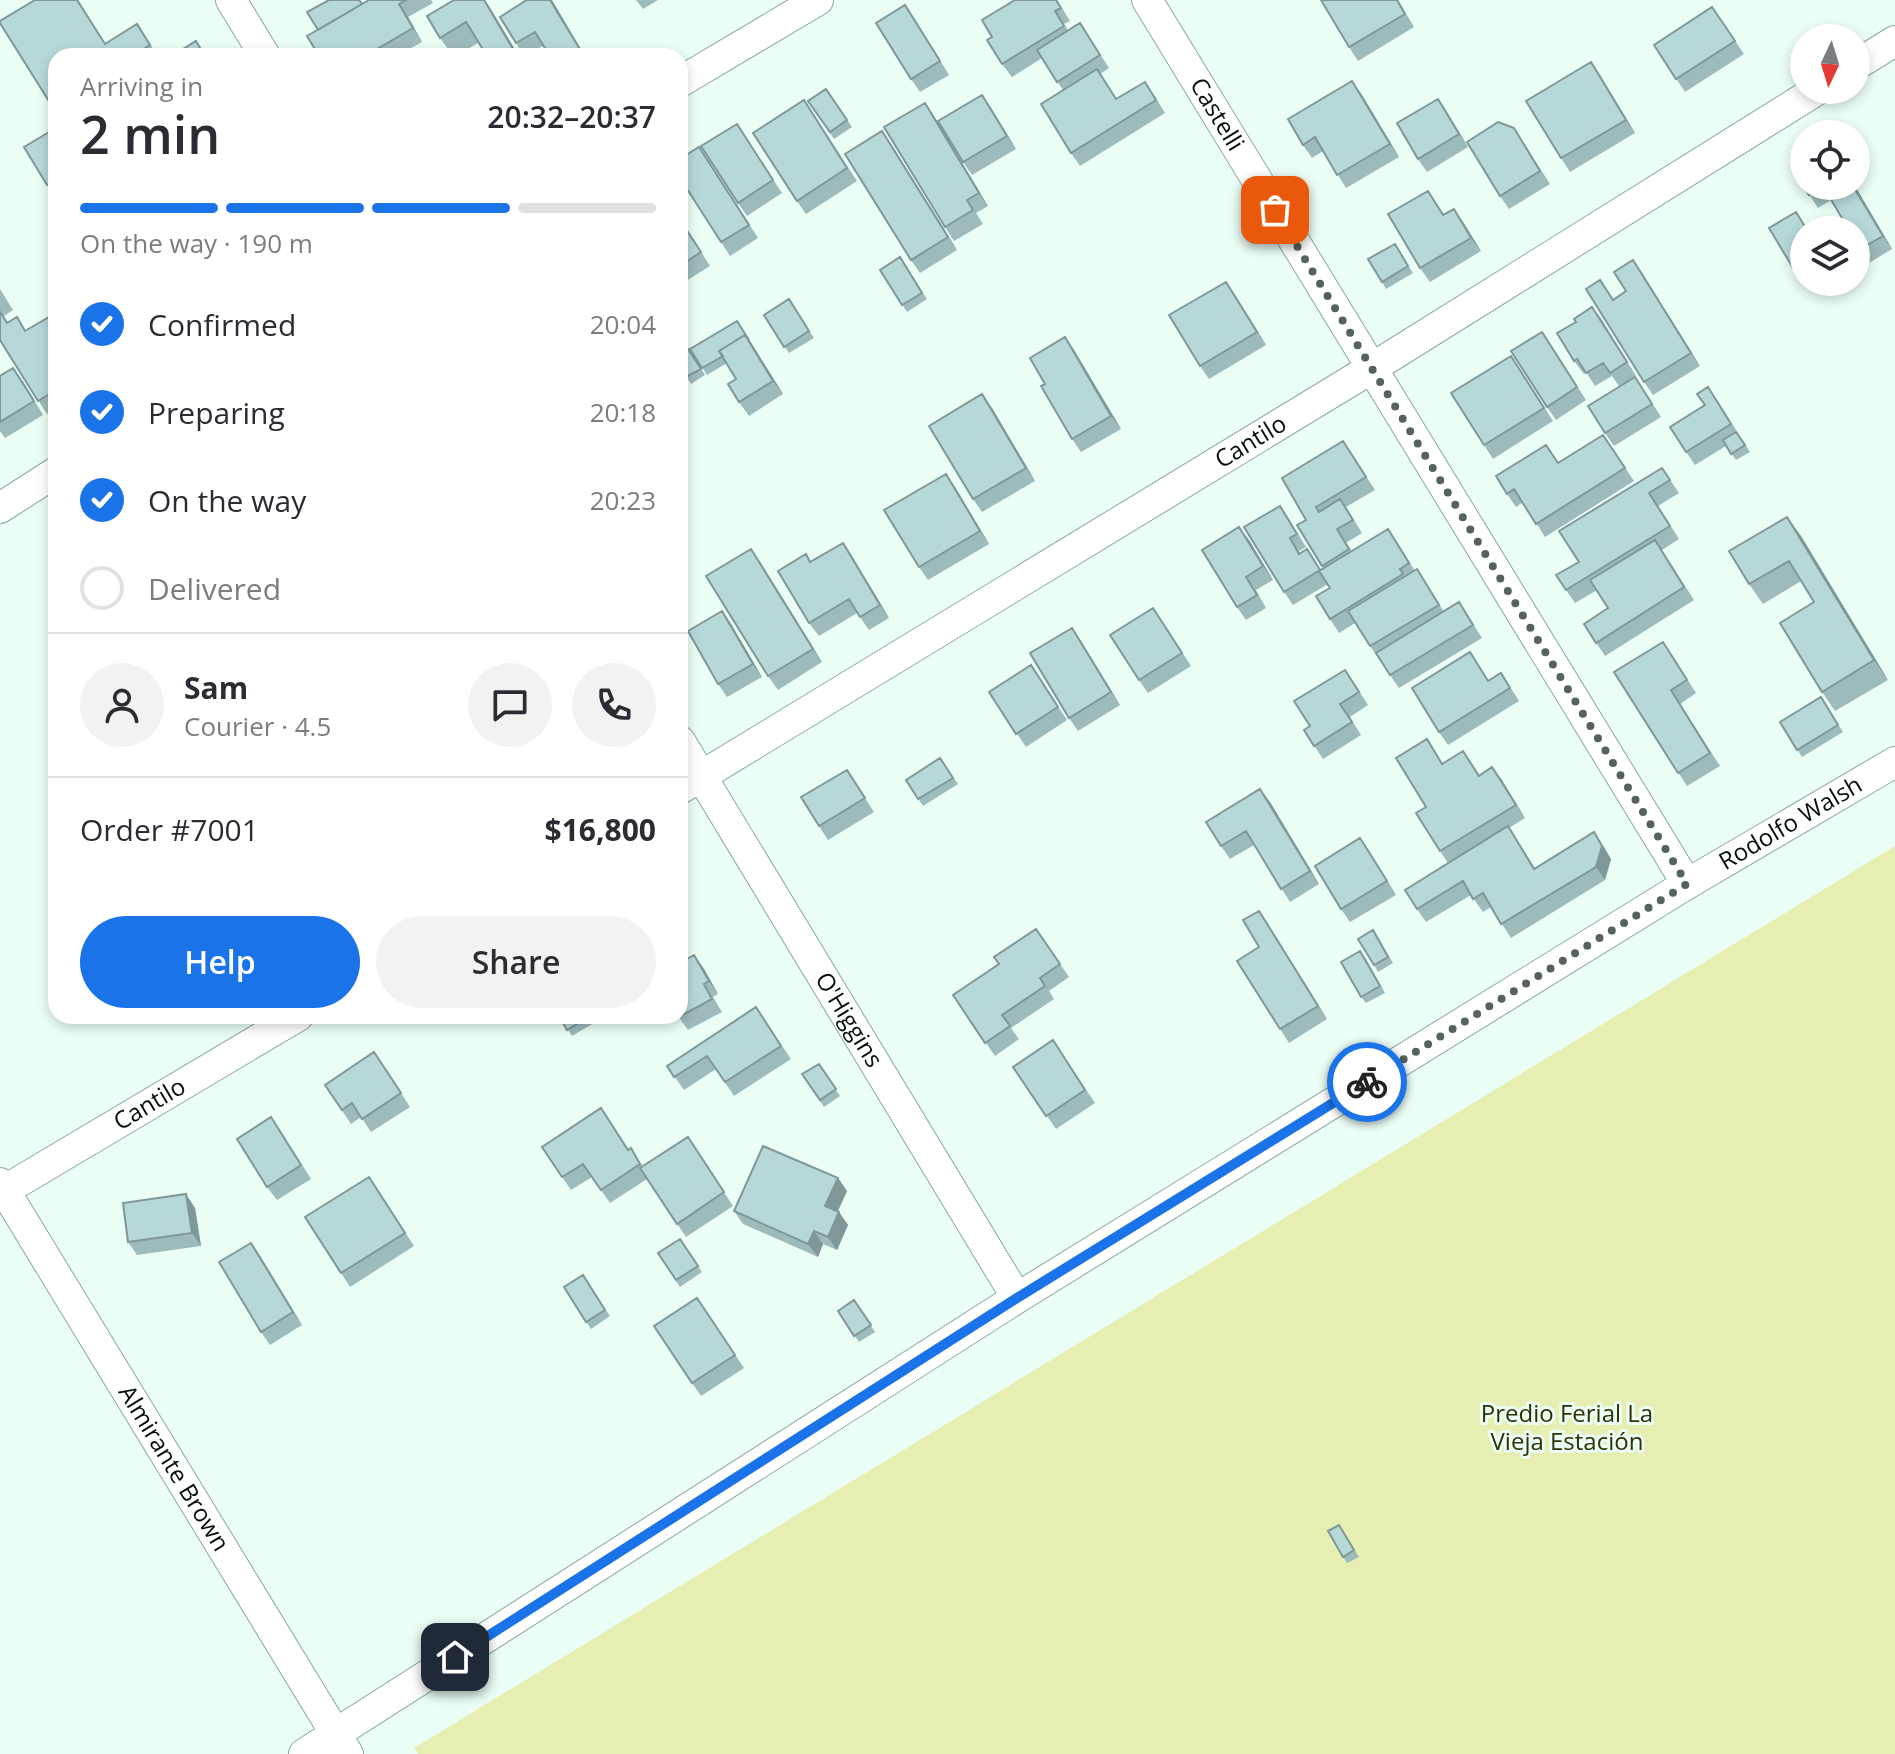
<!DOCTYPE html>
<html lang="en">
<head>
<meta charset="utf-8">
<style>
	:root { --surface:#fff; --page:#f2f2f3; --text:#2b2b33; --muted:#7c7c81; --line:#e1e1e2; --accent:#1a73e8 }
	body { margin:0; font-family:"Open Sans",sans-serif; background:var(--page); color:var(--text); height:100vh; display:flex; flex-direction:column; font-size:30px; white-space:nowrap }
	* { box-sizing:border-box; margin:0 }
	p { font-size:26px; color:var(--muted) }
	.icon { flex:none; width:44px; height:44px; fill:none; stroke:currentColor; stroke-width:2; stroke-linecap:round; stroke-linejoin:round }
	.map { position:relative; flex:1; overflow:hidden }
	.side { position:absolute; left:48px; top:48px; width:640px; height:976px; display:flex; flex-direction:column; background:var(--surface); border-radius:24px; box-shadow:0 4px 12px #0003 }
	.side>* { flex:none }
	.needle { width:52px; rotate:184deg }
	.buttons { position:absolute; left:1790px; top:24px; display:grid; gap:16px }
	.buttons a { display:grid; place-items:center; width:80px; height:80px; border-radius:50%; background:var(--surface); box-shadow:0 4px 12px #0003; font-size:40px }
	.pin { position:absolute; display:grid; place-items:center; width:68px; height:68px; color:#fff; margin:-34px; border-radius:16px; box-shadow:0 4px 12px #0006 }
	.courier { position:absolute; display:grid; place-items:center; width:80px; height:80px; margin:-40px; border:6px solid #1a73e8; border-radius:50%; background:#fff; color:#222; box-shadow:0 2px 10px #0007 }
	.overview em { font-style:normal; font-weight:600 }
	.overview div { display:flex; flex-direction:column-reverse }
	.overview { display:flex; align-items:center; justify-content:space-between; height:136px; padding:0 32px }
	h1 { font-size:52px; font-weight:600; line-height:60px }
	.bar { display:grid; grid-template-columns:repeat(4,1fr); gap:12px 8px; align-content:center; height:96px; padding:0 32px }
	.bar i { height:10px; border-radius:6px; background:var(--line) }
	.bar .current { background:var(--accent) }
	.bar p { grid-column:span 4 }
	.line { display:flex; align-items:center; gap:20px; padding:0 32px; border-top:2px solid var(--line) }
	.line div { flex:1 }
	.round { display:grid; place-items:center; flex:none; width:84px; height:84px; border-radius:42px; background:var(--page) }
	ol { padding:0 32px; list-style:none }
	li { display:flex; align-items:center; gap:24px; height:88px }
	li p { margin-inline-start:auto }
	li .icon { padding:8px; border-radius:50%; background:var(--accent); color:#fff; stroke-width:4 }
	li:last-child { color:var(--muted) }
	li i { width:44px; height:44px; border:4px solid var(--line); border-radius:50% }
	.cta { display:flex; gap:16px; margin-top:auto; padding:16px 32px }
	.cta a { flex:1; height:92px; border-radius:48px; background:var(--accent); color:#fff; font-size:32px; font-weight:600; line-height:92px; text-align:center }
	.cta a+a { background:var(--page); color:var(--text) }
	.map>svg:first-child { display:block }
</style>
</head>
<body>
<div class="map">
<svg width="1895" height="1754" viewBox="0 0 1895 1754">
	<rect width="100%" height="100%" fill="#ebfef6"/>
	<path fill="#e6eeb1" d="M1895 846V1754H418L414 1748Z"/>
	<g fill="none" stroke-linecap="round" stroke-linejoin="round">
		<g stroke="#8aa89c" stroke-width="32">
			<g id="minor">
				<path d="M231 0 265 56"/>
				<path id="s1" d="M1147 0 1687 884"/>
				<path d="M1856 65 1895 41"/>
				<path d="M680 82 818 0"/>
				<path d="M0 508 56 472"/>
				<path id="s2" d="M680 741 1017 1298"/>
				<path id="s3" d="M680 789 1372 368 1817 90"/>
				<path id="s4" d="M0 1183 348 1754"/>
				<path id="s5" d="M0 1193 298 1016"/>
				<path id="s6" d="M304 1754 1017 1298 1687 884 1895 762"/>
			</g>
		</g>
		<use href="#minor" stroke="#fff" stroke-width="30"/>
	</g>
	<path fill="#9dbbba" d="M35 0H78L105 44H150L158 56H56V112L0 23Z
		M329 0H360L362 4 369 0H431L433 3 408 17 422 42 397 56H319L318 30Z
		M636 0H658L643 9Z
		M1015 0H1057L1070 21 1064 24 1068 30 1080 23 1109 68 1100 74 1117 99 1154 95 1165 113 1080 166 1071 153 1063 90 1042 58 1012 77 1002 64 992 37Z
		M1398 0 1414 27 1358 61 1349 47Z
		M525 1 585 56H550L543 46 524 56 516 43Z
		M905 5 949 75 920 92 911 79Z
		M489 6 482 48 478 43 456 56H453L440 38Z
		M1712 7 1744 54 1685 92 1654 45Z
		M1591 62 1635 133 1570 172 1561 158Z
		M826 89 852 127 834 139 808 101Z
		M1362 95 1399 157 1346 188 1323 151 1312 158 1303 145Z
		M1438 99 1468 147 1427 172 1418 159Z
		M925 103 988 206 976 213 983 224 954 241 945 227Z
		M991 108 1016 149 972 175 963 162Z
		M813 114 857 181 806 214 797 201Z
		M737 124 782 193 747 216 738 203Z
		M56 128V198L24 147Z
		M1514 128 1550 184 1509 209 1500 196Z
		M891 144 957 250 920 273 911 260Z
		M708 160 758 238 730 256 721 242Z
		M1856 174 1861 182 1856 185Z
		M1804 186H1855L1892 249 1869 263 1860 249 1831 200 1818 208Z
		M1437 204 1444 215 1463 222 1481 251 1430 282 1420 268Z
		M680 218 710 266 683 283 680 278Z
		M1804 230V271L1798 275 1793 268Z
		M1395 244 1413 273 1386 289 1382 282Z
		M900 257 927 299 907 312 880 270Z
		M1642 273 1700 366 1653 395 1644 382 1614 299 1626 291Z
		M0 289 13 310 4 316 8 323 26 330 56 312V409L47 414 0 340Z
		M1235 295 1266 345 1209 379 1200 366Z
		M789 299 814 338 789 353 764 315Z
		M1592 307 1636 376 1619 386 1612 376 1595 386 1586 372 1584 374 1574 361 1576 322Z
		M742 328 783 394 749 416 739 402 736 379 727 363 707 375 690 349Z
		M1065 337 1074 350 1121 429 1081 452 1072 439 1045 384Z
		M1551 345 1586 400 1556 420 1547 407Z
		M691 352 705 375 691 384 680 367Z
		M1511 356 1553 421 1493 459 1484 445Z
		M0 376 23 381 43 415 5 438 0 431Z
		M1644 390 1661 417 1614 446 1605 433Z
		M1717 400 1750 452 1736 460 1726 446 1695 465 1686 452Z
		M992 408 1035 481 982 512 973 499Z
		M1603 435 1634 481 1545 537 1523 502 1516 507 1507 494Z
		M1343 441 1375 490 1346 507 1362 533 1346 543 1352 551 1397 542 1415 571 1417 569 1444 612 1468 616 1482 638 1399 688 1370 646 1355 623 1339 633 1330 619V588L1328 584 1293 605 1284 592 1289 519 1306 547 1299 551 1300 553 1321 570 1324 568 1297 525 1306 520Z
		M1662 468 1679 493 1658 506 1679 539 1662 550 1694 600 1605 656 1584 624 1608 608 1597 590 1575 603 1566 590 1579 562Z
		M955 487 989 544 928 580 919 567Z
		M680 498 685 505 680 508Z
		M1787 517 1801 536 1888 680 1835 711 1822 692 1814 602 1801 581 1763 604 1749 584Z
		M1249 540 1273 580 1256 590 1266 608 1246 620 1237 607Z
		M843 543 889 618 869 630 857 613 819 636 809 623 811 562Z
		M760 562 822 662 778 690 768 676Z
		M722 611 731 624 762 677 727 697 718 684Z
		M1162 621 1191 666 1148 693 1139 680Z
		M1072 628 1120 705 1078 731 1069 718Z
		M1470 652 1489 681 1510 687 1519 701 1448 745 1439 732Z
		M1672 655 1696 693 1680 704 1720 766 1687 786 1614 672Z
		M1031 665 1067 720 1026 747 989 692Z
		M1354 683 1368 705 1350 717 1361 735 1323 759 1304 730 1310 726Z
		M1821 697 1843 732 1802 757 1780 722Z
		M1427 739 1443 764 1479 775 1492 767 1525 818 1509 828 1535 868 1603 845 1611 859 1605 880 1511 938 1491 907 1483 912 1471 895 1426 922 1417 909 1448 863 1440 851 1426 807Z
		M940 758 958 784 923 806 906 780Z
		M847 770 874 812 828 840 819 826Z
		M1270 802 1319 884 1290 902 1254 845 1230 859 1221 846Z
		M1369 851 1396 895 1350 922 1341 909Z
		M1259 911 1327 1019 1289 1043 1280 1029 1259 947Z
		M1036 929 1069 977 1049 991 1054 999 1011 1028 1019 1039 995 1056 953 995 999 964Z
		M1378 937 1393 963 1378 972 1374 965Z
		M694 955 704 969 718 994 713 997 722 1012 688 1030 678 1016Z
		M1365 957 1385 993 1366 1003 1361 997Z
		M756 1007 791 1059 734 1096 716 1069 684 1090 667 1066Z
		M559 1016H597L599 1020 572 1036Z
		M1053 1040 1095 1103 1056 1129 1013 1067Z
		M819 1064 840 1096 824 1107 802 1074Z
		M383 1065 410 1107 371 1132 361 1117 351 1124 325 1085Z
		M280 1130 311 1179 277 1200 267 1187Z
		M688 1137 733 1206 686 1237 647 1179 610 1203 592 1177 571 1190 542 1147 629 1150 643 1166Z
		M838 1178 847 1191 838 1211 848 1225 837 1250 823 1244 818 1257 743 1224 734 1211Z
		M378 1190 414 1246 350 1287 341 1273Z
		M195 1208 201 1246 137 1255 128 1242Z
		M680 1239 702 1272 680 1287 658 1253Z
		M260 1256 302 1325 270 1345 261 1332Z
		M583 1275 610 1316 591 1329 564 1287Z
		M697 1298 744 1368 701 1396 692 1383Z
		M854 1300 875 1332 859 1342 838 1311Z
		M1339 1525 1359 1557 1347 1563 1343 1557Z"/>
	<path fill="#7f9897" d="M77 0H78L113 56Z
		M484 0 489 6 519 56H517Z
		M550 0H552L585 56H584Z
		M399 4 408 17 422 42 413 28Z
		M905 5 914 18 949 75 940 61Z
		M1591 62 1600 75 1635 133 1626 120Z
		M1352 81 1362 95 1399 157 1390 144Z
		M982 95 991 108 1016 149 1007 136Z
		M1438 99 1447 112 1468 147 1459 134Z
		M925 103 934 116 988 206 979 193Z
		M882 131 891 144 957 250 948 237Z
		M1853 186H1855L1892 249 1883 236Z
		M1454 209 1463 222 1481 251 1471 238Z
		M1633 260 1642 273 1700 366 1691 353Z
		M1226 282 1235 295 1266 345 1257 332Z
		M1592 307 1602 320 1636 376 1627 362Z
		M737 321 742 328 783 394 773 381Z
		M1065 337 1074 350 1121 429 1111 416Z
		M982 394 992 408 1035 481 1026 468Z
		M946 474 955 487 989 544 980 531Z
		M1787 517 1801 536 1888 680 1874 660Z
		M1239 527 1249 540 1273 580 1263 566Z
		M843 543 852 556 889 618 880 605Z
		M751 549 760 562 822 662 813 649Z
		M722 611 731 624 762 677 753 664Z
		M1072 628 1081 641 1120 705 1111 692Z
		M1492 767 1502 780 1525 818 1516 805Z
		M1260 789 1270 802 1319 884 1310 871Z
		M1594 832 1611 859 1605 880 1596 867Z
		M1360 838 1369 851 1396 895 1387 881Z
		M1259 911 1268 924 1327 1019 1318 1006Z
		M694 955 704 969 718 994 709 981Z
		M838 1178 847 1191 834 1219 825 1206Z
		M186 1194 195 1208 201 1246 192 1233Z
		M839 1212 848 1225 837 1250 828 1237Z
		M814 1231 823 1244 818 1257 808 1244Z
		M251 1243 260 1256 302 1325 293 1312Z"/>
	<path fill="#b6d9d8" stroke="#7f9897" stroke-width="2" d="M35 0H77L105 44 137 24 150 45 132 56H56V103L52 106 0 23V21Z
		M329 0H359L362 4 318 30 307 12Z
		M369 0H406L399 4 413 28 365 56H319L307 36Z
		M454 0H484L517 56H471L482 48 466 22 440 38 427 16Z
		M525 0H550L584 56H558L556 54 550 56 535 32 516 43 500 17 525 1Z
		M1015 0H1056L1061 8 1055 11 1064 26 1002 64 987 40 992 37 982 20Z
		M1321 0H1397L1405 14 1349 47Z
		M905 5 940 61 911 79 876 23Z
		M1712 7 1735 41 1676 79 1654 45Z
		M1080 23 1100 55 1057 82 1037 50Z
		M196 41 205 56H172Z
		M1591 62 1626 120 1561 158 1526 101Z
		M1097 69 1116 99 1145 82 1156 100 1071 153 1041 104Z
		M1352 81 1390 144 1337 175 1315 137 1303 145 1288 119Z
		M826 89 847 120 830 132 808 101Z
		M982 95 1007 136 963 162 938 121Z
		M1438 99 1459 134 1418 159 1397 123Z
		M804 100 847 168 797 201 753 133Z
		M925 103 979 193 967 200 973 210 945 227 884 127Z
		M1498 122 1514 128 1540 171 1500 196 1467 142Z
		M737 124 773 180 738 203 701 146Z
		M56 128V153L50 156 56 165V180L47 185 24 147Z
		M882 131 948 237 911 260 845 154Z
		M699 147 749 225 721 242 680 178V159Z
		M1804 173V186H1853L1883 236 1860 249 1856 243V230H1849L1823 186 1809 195 1798 177Z
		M1428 191 1443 215 1454 209 1471 238 1420 268 1388 214Z
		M1796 212 1807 230H1804V262L1793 268 1769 228Z
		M680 220 701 252 680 266Z
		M1395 244 1408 266 1382 282 1368 259Z
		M900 257 922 293 902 305 880 270Z
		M1633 260 1691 353 1644 382 1586 289 1600 280 1613 300 1626 291 1614 272Z
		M1226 282 1257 332 1200 366 1169 315Z
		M789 299 809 331 784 347 764 315Z
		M1592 307 1627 362 1610 373 1603 363 1586 373 1577 359 1574 361 1557 333 1576 322 1574 319Z
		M0 312 7 323 17 317 25 331 56 313V381L55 382 56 390 38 401 0 340Z
		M737 321 749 340 745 335 719 351 723 356 702 368 690 349Z
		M1542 332 1577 387 1547 407 1511 351Z
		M745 335 773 381 739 402 728 384 736 379 719 351Z
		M1065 337 1111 416 1072 439 1041 386 1045 384 1030 358Z
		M686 346 701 369 686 377 680 367V349Z
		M1511 356 1544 408 1484 445 1451 393Z
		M13 368 34 401 0 422V376Z
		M1635 377 1652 404 1605 433 1588 406Z
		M1708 387 1731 424 1686 452 1670 427 1705 405 1697 394Z
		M982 394 1026 468 973 499 929 426Z
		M1736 432 1745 445 1731 454 1723 440Z
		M1603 435 1625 468 1536 524 1514 489 1507 494 1496 476 1546 445 1558 463Z
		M1343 441 1366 477 1316 507 1319 512 1340 499 1353 520 1337 529 1349 549 1322 566 1297 525 1306 520 1282 478Z
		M1662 468 1670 480 1649 493 1670 526 1566 590 1556 575 1579 562 1559 531Z
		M946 474 980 531 919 567 884 510Z
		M1280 506 1297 534 1290 538 1299 554 1307 549 1320 570 1284 592 1244 527Z
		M1787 517 1874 660 1822 692 1780 623 1814 602 1789 561 1749 584 1729 551Z
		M1239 527 1263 566 1246 577 1257 595 1237 607 1202 550Z
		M1388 529 1409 563 1400 569 1403 574 1330 619 1316 596 1330 588 1319 571Z
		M1655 540 1684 587 1596 643 1584 624 1608 608 1590 580Z
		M843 543 880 605 860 617 849 599 809 623 778 571 806 554 810 562Z
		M751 549 813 649 768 676 706 576Z
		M1417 569 1439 605 1370 646 1348 611Z
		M1459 602 1473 625 1390 675 1376 653Z
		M1153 608 1182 653 1139 680 1110 635Z
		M722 611 753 664 718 684 688 631Z
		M1072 628 1111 692 1069 718 1030 653Z
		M1663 642 1687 680 1671 690 1710 753 1678 773 1614 672Z
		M1470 652 1488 681 1501 673 1510 688 1439 732 1412 688Z
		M1031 665 1058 707 1016 734 989 692Z
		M1345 670 1359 692 1340 704 1352 722 1314 746 1304 730 1310 726 1294 701Z
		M1821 697 1838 725 1797 750 1780 722Z
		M1427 739 1442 764 1463 751 1479 776 1492 767 1516 805 1440 851 1416 813 1426 807 1396 758Z
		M940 758 953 778 918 799 906 780Z
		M847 770 865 798 819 826 801 797Z
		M1260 789 1310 871 1281 889 1246 831 1221 846 1206 822Z
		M1508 826 1534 869 1594 832 1602 846 1596 867 1501 924 1483 893 1473 899 1463 881 1417 909 1405 890Z
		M1360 838 1387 881 1341 909 1315 866Z
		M1259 911 1318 1006 1280 1029 1237 961 1259 947 1243 920Z
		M1036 929 1060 964 1040 978 1045 986 1002 1015 1010 1026 985 1043 953 995 999 964 994 957Z
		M1373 930 1388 957 1374 965 1358 939Z
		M1360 951 1380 986 1361 997 1341 962Z
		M694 955 709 981 704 984 712 999 679 1017 680 963Z
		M756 1007 781 1046 725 1082 707 1056 674 1077 667 1066Z
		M559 1016H590L567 1030Z
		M1053 1040 1085 1090 1046 1116 1013 1067Z
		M374 1052 401 1093 362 1119 352 1103 342 1110 325 1085Z
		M819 1064 836 1089 820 1100 802 1074Z
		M601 1108 628 1150 631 1148 640 1164 601 1190 583 1164 562 1177 542 1147Z
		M271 1117 301 1165 267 1187 237 1139Z
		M688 1137 724 1192 677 1224 640 1168Z
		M763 1146 838 1178 825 1206 839 1212 828 1237 814 1231 808 1244 734 1211Z
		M369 1177 405 1233 341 1273 305 1217Z
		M186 1194 192 1233 128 1242 123 1203Z
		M680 1239 698 1266 676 1280 658 1253Z
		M251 1243 293 1312 261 1332 219 1262Z
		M583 1275 605 1310 586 1322 564 1287Z
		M697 1298 735 1355 692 1383 654 1326Z
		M854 1300 871 1325 854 1336 838 1311Z
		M1339 1525 1354 1550 1343 1557 1328 1531Z"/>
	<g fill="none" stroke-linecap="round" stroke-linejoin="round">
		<path stroke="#56635d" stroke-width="8" stroke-dasharray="0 14.4" d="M1275 210 1687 884 1367 1082"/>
		<path stroke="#1a73e8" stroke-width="10" d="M455 1657 1017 1298 1367 1082"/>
	</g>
	<g text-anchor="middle" stroke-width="6" stroke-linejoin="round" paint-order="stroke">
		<g font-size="24" fill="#050f0a" stroke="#ebfef6">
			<text dy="8" stroke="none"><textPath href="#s1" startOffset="134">Castelli</textPath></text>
			<text dy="8" stroke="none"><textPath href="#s3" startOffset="668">Cantilo</textPath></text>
			<text dy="8" stroke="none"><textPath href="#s6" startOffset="1754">Rodolfo Walsh</textPath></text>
			<text dy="8" stroke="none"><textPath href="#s2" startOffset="326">O'Higgins</textPath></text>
			<text dy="8" stroke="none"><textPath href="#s5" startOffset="174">Cantilo</textPath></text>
			<text dy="8" stroke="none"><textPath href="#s4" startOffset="334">Almirante Brown</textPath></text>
		</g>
		<g font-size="24" fill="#2f3200" stroke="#ebfef6">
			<text x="1567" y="1422">Predio Ferial La<tspan x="1567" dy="28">Vieja Estación</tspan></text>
		</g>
	</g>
</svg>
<div class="buttons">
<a><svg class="needle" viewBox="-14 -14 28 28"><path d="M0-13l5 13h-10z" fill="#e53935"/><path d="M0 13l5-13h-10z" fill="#7c7c81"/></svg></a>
<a><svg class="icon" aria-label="locate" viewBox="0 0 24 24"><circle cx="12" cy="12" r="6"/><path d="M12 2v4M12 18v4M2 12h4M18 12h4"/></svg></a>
<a><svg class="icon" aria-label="layers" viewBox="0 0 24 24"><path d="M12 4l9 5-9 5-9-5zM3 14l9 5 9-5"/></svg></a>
</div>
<div class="pin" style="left:1275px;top:210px;background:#ea580c"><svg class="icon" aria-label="bag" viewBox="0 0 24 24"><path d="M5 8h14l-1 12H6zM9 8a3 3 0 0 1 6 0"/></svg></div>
<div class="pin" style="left:455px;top:1657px;background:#1f2937"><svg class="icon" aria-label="home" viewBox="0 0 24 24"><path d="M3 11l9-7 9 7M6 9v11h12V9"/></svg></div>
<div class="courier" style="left:1367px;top:1082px"><svg class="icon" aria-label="bike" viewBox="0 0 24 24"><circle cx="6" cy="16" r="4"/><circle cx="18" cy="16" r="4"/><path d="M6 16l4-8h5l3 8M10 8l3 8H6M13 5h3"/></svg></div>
<section class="side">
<div class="overview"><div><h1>2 min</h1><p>Arriving in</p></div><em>20:32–20:37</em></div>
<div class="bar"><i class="current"></i><i class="current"></i><i class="current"></i><i></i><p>On the way · 190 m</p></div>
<ol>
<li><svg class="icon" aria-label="check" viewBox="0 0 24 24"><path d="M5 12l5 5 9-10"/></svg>Confirmed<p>20:04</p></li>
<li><svg class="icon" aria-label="check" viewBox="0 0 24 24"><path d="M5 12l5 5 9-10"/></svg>Preparing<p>20:18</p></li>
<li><svg class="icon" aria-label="check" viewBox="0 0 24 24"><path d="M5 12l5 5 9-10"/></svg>On the way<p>20:23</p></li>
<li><i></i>Delivered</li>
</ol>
<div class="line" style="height:144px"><a class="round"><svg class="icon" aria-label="person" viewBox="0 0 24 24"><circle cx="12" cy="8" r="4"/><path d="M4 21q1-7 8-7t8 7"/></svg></a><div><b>Sam</b><p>Courier · 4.5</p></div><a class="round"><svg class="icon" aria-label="chat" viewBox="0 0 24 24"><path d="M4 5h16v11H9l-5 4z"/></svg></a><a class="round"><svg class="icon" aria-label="phone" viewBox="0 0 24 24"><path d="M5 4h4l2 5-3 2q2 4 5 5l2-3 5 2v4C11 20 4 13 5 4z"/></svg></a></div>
<div class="line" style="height:104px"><div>Order #7001</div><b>$16,800</b></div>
<div class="cta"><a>Help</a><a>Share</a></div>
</section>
</div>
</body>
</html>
